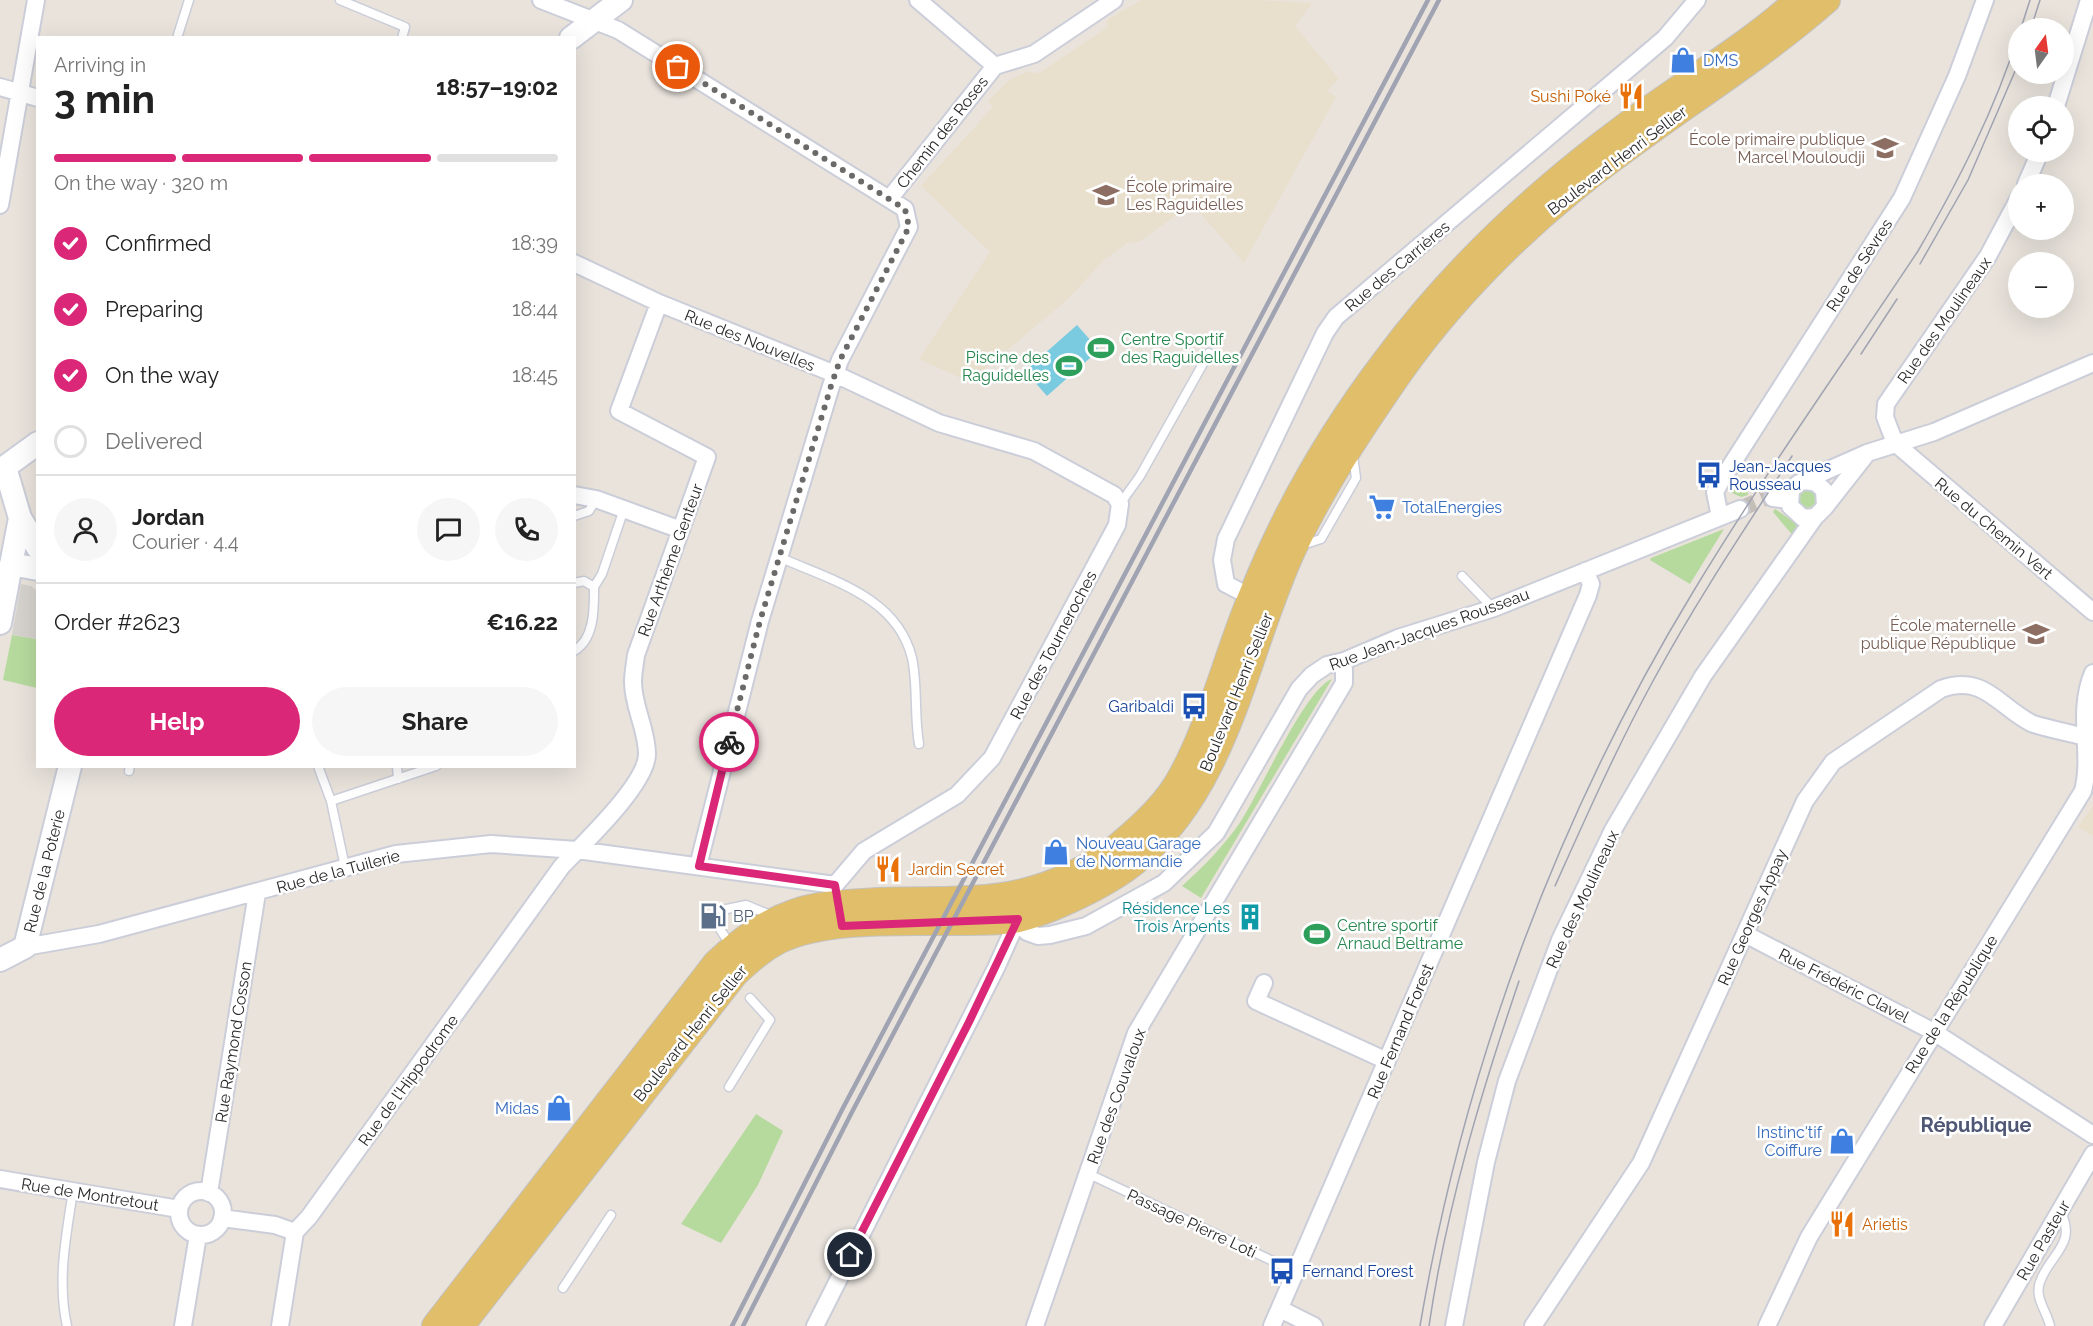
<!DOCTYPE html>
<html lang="en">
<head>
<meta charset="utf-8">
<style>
	:root { --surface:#fff; --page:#f6f6f6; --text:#222; --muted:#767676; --line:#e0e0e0; --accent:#db2777 }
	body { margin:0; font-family:Raleway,sans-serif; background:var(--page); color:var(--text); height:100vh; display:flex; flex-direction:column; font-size:22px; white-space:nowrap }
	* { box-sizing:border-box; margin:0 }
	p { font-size:20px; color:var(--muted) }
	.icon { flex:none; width:33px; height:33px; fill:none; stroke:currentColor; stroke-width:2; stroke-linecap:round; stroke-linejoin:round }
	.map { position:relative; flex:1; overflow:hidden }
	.drawer { position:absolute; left:36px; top:36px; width:540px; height:732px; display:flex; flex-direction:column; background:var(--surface); border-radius:0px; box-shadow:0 6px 24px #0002 }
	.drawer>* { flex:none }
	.needle { width:39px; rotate:14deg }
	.buttons { position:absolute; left:2008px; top:18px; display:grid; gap:12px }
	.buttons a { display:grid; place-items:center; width:66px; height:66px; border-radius:50%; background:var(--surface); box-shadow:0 6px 24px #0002; font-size:30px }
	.pin { position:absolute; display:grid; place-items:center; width:51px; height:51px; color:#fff; margin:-26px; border:3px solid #fff; border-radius:50%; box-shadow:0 2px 6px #0007 }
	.courier { position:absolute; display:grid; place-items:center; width:60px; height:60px; margin:-30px; border:4px solid #db2777; border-radius:50%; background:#fff; color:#222; box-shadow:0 2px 8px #0007 }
	.overview em { font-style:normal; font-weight:700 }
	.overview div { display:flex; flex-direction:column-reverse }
	.overview { display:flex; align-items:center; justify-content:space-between; height:102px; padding:0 18px }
	h1 { font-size:39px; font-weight:700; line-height:45px }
	.bar { display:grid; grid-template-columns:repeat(4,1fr); gap:9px 6px; align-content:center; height:72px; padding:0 18px }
	.bar i { height:8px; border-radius:4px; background:var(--line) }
	.bar .current { background:var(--accent) }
	.bar p { grid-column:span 4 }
	.line { display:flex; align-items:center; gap:15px; padding:0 18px; border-top:2px solid var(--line) }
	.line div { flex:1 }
	.round { display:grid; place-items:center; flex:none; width:63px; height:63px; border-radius:32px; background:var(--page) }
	ol { padding:0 18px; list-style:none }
	li { display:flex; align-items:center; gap:18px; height:66px }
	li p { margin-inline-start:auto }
	li .icon { padding:6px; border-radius:50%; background:var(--accent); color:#fff; stroke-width:4 }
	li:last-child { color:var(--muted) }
	li i { width:33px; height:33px; border:3px solid var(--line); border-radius:50% }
	.primary-button { display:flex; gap:12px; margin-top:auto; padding:12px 18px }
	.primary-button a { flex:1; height:69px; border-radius:36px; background:var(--accent); color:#fff; font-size:24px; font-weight:700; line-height:69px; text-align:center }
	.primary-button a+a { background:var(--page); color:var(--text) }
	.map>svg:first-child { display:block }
</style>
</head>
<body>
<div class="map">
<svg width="2093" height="1326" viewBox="0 0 2093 1326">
	<rect width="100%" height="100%" fill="#e9e3dc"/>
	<path fill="#e9dfcd" d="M1141 0H1260L1312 3 1295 26 1339 79 1327 91 1336 97 1244 263 1192 204 1140 241 1127 243 1104 260 1069 298 986 368 974 384 919 359 990 252 921 186 993 107 988 101 1008 81 1026 72 1039 73 1108 27 1107 20Z
		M2093 805V836L2078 827Z"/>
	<path fill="#b6da9e" d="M1732 472 1747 491 1748 495 1741 497 1730 492 1726 485Z
		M1798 499a9 9 0 1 1 18 0a9 9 0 1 1-18 0Z
		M1775 509 1800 526 1795 538 1773 512Z
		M1724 529 1690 584 1650 560 1651 558Z
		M12 635 37 639V688L3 680Z
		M1332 679 1201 898 1182 886C1203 867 1225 845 1241 821 1260 792 1305 689 1332 679Z
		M756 1114 783 1131 758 1185 721 1243 681 1224Z"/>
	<path fill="#d6d2ce" d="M21 584 31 586 37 591V639L12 635Z"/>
	<path fill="#7acbe0" d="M1077 325 1099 350 1047 396 1025 371Z"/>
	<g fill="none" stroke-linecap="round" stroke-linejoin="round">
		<path stroke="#c3beb8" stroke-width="16" stroke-dasharray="16 8" stroke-linecap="butt" d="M1740 509 1779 492"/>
		<g stroke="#cbced9" stroke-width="11">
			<path id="lane" d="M340 0 405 27 402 38
				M177 38 189 0
				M1120 504 1140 476 1209 353
				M574 516 589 511 596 499
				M1299 546 1321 539 1356 478 1353 456
				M779 557C830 580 897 596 912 658 918 686 914 715 919 744
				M1462 576 1493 608
				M574 583 584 581 594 587
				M594 587 602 574 624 509
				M574 651C595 639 594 608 594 587
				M318 766 331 801 345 867
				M397 766 398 779
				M129 771 130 766
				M331 801 436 766
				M722 910 746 905 773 916
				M720 929 731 946
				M729 1087 770 1020 750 998
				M1089 1174 1296 1272
				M563 1288 611 1215
				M67 1326C57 1281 66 1236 73 1191
				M2050 1326C2047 1311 2034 1298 2040 1282 2050 1253 2078 1245 2060 1210"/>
		</g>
		<g stroke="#cbced9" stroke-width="20">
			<path id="street" d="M541 0 618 30 905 209 909 227 840 360 831 386 760 621 698 866
				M918 0 995 66 1034 54 1114 0
				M0 87 38 98
				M2056 106 2089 0
				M2026 184 2040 152
				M890 198 995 66
				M2019 198 1988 256 1886 404 1885 417 1895 443 2093 612
				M0 205 36 0
				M574 263 659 303 835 374 939 423 1034 451 1114 495 1120 504 1117 525 992 758 957 795 864 851 835 885
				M574 495 596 499 681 530
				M1773 498 1789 500
				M1825 507 1865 456
				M1720 517 1715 492 1721 481 1902 198 1957 76 1985 0
				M1815 517 1803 518 1790 506 1791 490 1799 483 1867 453 1934 432 2093 363
				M1251 597 1226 584 1222 560 1226 539 1325 333 1336 317 1665 38 1697 0
				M1018 919 1027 932 1038 936 1050 935 1086 926 1164 883 1216 833 1299 689 1312 675 1327 665 1344 661 1398 638 1494 608 1740 509
				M1745 934 1934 1032 2093 1135
				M25 947 99 934 396 854 491 844 577 850 835 885
				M1264 983 1256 1001 1387 1061
				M0 1179 179 1209
				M179 1213a22 22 0 1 1 44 0a22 22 0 1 1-44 0Z
				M209 1193 257 893
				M222 1218 275 1225 295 1232
				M1280 1309 1314 1326
				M183 1326 198 1235
				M280 1326 295 1232 309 1217 562 866C583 844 647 784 647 754 647 729 633 707 633 682 633 673 635 664 636 655L707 457 619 411 659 303
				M815 1326 996 968 1018 919 1016 913
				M1035 1326 1136 1033 1344 683V661
				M1272 1326 1588 595 1591 584 1585 571
				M1454 1326 1486 1162 1507 1081 1560 940 1613 830 1703 676 1815 517 1825 507 1824 490 1816 483 1805 481
				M1533 1326 1641 1163 1805 801 1833 762 1941 689C1984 674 1997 705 2031 723 2040 727 2074 734 2085 737
				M1767 1326 1809 1237 2083 791C2093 753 2076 713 2093 673
				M1993 1326 2093 1154"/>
		</g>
		<g stroke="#cbced9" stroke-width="26">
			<path id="secondary" d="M571 38 621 0
				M5 467 38 443
				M20 518 38 548
				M11 564 38 569
				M0 623 20 518 5 467
				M0 960 25 947 70 766"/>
		</g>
		<g stroke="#c3c3c3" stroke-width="28">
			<path id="primary" d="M435 1326 716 963C740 941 762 924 793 913 819 903 850 903 877 901 918 899 960 902 1001 896 1048 890 1098 866 1132 834 1149 819 1167 801 1178 782 1210 727 1227 654 1252 595 1285 512 1332 431 1386 360 1452 271 1534 194 1623 128 1681 84 1744 49 1798 0
				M461 1326 735 974C749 961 761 950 778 941 826 917 909 923 964 922 981 921 1001 923 1018 919 1052 911 1110 883 1137 860 1229 784 1245 652 1293 549 1322 487 1360 430 1398 375 1445 308 1507 244 1570 192 1652 124 1746 71 1827 0"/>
		</g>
		<use href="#lane" stroke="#fff" stroke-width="8"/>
		<use href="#street" stroke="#fff" stroke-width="16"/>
		<use href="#secondary" stroke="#fff" stroke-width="22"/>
		<use href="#primary" stroke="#e0be6a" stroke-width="26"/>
		<path stroke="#a0a3b1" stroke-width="1.5" d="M2021 28 2030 0
			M2031 28 2040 0
			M1920 264 1968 180 2019 62
			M1861 354 1897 299
			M1555 886C1586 817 1617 747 1653 681 1695 603 1744 530 1792 456
			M1420 1326C1464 1068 1557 816 1693 592 1763 476 1843 364 1918 251 1958 182 1995 110 2019 33
			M1429 1326C1446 1209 1481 1093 1519 981"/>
		<path stroke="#a0a3b1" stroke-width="4.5" d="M732 1326 843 1108 1428 0
			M743 1326 852 1112 1439 0"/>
	</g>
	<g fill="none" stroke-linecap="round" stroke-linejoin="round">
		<path stroke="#6c6a68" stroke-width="6" stroke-dasharray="0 10.8" d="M678 67 905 209 909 227 840 360 831 386 760 621 729 742"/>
		<path stroke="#db2777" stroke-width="8" d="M729 742 699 866 835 885 842 926 1018 919 969 1022 850 1255"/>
	</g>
	<defs>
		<g id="shop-bare" transform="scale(2.07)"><path d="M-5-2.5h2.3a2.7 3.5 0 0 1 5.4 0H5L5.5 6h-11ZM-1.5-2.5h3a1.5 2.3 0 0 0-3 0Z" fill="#3f7fe0" stroke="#fff" stroke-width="2.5" paint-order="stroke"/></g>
		<g id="restaurant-bare" transform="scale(2.07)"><path d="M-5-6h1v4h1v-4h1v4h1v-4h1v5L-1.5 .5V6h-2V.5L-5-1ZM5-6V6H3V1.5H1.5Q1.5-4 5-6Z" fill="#e8710a" stroke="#fff" stroke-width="2.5" paint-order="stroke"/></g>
		<g id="school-bare" transform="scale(2.07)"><path d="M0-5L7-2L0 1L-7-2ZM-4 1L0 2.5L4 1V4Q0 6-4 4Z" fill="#8d6e63" stroke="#fff" stroke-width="2.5" paint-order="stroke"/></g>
		<g id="stadium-bare" transform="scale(2.07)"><path d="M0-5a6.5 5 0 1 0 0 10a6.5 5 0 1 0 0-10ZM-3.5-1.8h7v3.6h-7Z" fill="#2e9e5b" stroke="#fff" stroke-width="2.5" paint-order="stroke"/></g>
		<g id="bus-bare" transform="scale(2.07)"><path d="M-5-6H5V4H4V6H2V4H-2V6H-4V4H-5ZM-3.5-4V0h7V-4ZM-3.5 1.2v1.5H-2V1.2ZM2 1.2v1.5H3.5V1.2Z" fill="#1a4fb4" stroke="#fff" stroke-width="2.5" paint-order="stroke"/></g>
		<g id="supermarket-bare" transform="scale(2.07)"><path d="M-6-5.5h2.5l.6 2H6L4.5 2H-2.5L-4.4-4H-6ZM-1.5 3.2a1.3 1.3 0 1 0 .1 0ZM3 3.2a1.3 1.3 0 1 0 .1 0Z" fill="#3f7fe0" stroke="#fff" stroke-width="2.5" paint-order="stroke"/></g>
		<g id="fuel-bare" transform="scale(2.07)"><path d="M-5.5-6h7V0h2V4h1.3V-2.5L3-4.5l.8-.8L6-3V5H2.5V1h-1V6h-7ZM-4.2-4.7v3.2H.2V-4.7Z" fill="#5c6f8a" stroke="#fff" stroke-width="2.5" paint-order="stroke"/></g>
		<g id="building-bare" transform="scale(2.07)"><path d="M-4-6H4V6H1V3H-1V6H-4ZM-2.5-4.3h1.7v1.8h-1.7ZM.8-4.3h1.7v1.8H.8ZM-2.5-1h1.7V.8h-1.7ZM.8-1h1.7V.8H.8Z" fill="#0f9aa8" stroke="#fff" stroke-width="2.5" paint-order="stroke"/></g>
	</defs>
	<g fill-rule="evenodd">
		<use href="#shop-bare" x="1683" y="60"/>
		<use href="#restaurant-bare" x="1631" y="96"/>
		<use href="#school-bare" x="1885" y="148"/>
		<use href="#school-bare" x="1106" y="195"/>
		<use href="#stadium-bare" x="1101" y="348"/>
		<use href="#stadium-bare" x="1069" y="366"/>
		<use href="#bus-bare" x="1709" y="475"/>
		<use href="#supermarket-bare" x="1382" y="507"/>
		<use href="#school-bare" x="2036" y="634"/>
		<use href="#bus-bare" x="1194" y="706"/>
		<use href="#shop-bare" x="1056" y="852"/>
		<use href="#restaurant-bare" x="888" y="869"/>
		<use href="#fuel-bare" x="713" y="916"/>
		<use href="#building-bare" x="1250" y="917"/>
		<use href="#stadium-bare" x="1317" y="934"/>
		<use href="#shop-bare" x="559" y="1108"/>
		<use href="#shop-bare" x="1842" y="1141"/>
		<use href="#restaurant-bare" x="1842" y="1224"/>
		<use href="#bus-bare" x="1282" y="1271"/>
	</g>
	<g text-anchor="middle" stroke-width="5" stroke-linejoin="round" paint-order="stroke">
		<g font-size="16" fill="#366cbe" stroke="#fff" text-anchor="start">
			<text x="1703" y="66">DMS</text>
			<text x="1402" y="513">TotalEnergies</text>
			<text x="1076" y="849">Nouveau Garage<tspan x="1076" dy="18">de Normandie</tspan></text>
			<text x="539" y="1114" text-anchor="end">Midas</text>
			<text x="1822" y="1138" text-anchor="end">Instinc'tif<tspan x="1822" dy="18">Coiffure</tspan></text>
		</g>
		<g font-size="16" fill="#c56008" stroke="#fff" text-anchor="start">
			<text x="1611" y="102" text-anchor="end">Sushi Poké</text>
			<text x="908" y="875">Jardin Secret</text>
			<text x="1862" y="1230">Arietis</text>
		</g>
		<g font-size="16" fill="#292929" stroke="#fff">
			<text transform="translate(942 132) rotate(-52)" y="6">Chemin des Roses</text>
			<text transform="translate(1617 160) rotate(-37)" y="6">Boulevard Henri Sellier</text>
			<text transform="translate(1859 265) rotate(-57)" y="6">Rue de Sèvres</text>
			<text transform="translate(1397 266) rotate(-40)" y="6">Rue des Carrières</text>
			<text transform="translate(1944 320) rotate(-55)" y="6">Rue des Moulineaux</text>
			<text transform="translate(750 340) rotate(22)" y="6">Rue des Nouvelles</text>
			<text transform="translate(1994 528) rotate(40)" y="6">Rue du Chemin Vert</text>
			<text transform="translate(670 560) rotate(-70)" y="6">Rue Arthème Genteur</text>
			<text transform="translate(1429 629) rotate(-20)" y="6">Rue Jean-Jacques Rousseau</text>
			<text transform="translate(1053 645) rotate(-62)" y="6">Rue des Tourneroches</text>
			<text transform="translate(1236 692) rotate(-68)" y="6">Boulevard Henri Sellier</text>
			<text transform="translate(44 871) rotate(-76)" y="6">Rue de la Poterie</text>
			<text transform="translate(338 871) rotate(-15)" y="6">Rue de la Tuilerie</text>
			<text transform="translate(1582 899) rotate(-65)" y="6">Rue des Moulineaux</text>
			<text transform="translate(1752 917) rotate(-66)" y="6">Rue Georges Appay</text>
			<text transform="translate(1844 985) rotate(27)" y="6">Rue Frédéric Clavel</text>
			<text transform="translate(1951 1004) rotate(-58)" y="6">Rue de la République</text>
			<text transform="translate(1400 1031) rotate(-67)" y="6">Rue Fernand Forest</text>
			<text transform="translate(690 1033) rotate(-51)" y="6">Boulevard Henri Sellier</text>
			<text transform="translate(233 1042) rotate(-81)" y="6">Rue Raymond Cosson</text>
			<text transform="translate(408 1080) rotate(-54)" y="6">Rue de l'Hippodrome</text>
			<text transform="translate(1116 1096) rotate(-70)" y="6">Rue des Couvaloux</text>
			<text transform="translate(90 1194) rotate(9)" y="6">Rue de Montretout</text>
			<text transform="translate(1192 1223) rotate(25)" y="6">Passage Pierre Loti</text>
			<text transform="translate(2043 1240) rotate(-60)" y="6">Rue Pasteur</text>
		</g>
		<g font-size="16" fill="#785e54" stroke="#fff" text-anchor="end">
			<text x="1865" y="145">École primaire publique<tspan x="1865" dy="18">Marcel Mouloudji</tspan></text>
			<text x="1126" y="192" text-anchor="start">École primaire<tspan x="1126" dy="18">Les Raguidelles</tspan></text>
			<text x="2016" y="631">École maternelle<tspan x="2016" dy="18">publique République</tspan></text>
		</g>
		<g font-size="16" fill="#27864d" stroke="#fff" text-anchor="start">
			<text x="1121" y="345">Centre Sportif<tspan x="1121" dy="18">des Raguidelles</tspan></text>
			<text x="1049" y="363" text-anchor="end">Piscine des<tspan x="1049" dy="18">Raguidelles</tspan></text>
			<text x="1337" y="931">Centre sportif<tspan x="1337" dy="18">Arnaud Beltrame</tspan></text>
		</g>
		<g font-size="16" fill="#164399" stroke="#fff" text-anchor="start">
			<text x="1729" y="472">Jean-Jacques<tspan x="1729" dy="18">Rousseau</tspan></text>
			<text x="1174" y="712" text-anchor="end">Garibaldi</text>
			<text x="1302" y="1277">Fernand Forest</text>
		</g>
		<g font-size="16" fill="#0d838f" stroke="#fff" text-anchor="end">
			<text x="1230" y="914">Résidence Les<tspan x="1230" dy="18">Trois Arpents</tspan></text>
		</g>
		<g font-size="16" fill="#4e5e75" stroke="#fff" text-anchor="start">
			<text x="733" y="922">BP</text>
		</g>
		<g font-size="20" font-weight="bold" fill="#4f5774" stroke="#fff">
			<text x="1976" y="1132">République</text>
		</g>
	</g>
</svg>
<div class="buttons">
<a><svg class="needle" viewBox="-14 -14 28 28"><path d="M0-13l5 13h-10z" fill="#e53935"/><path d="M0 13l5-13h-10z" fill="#767676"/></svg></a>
<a><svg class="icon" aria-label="locate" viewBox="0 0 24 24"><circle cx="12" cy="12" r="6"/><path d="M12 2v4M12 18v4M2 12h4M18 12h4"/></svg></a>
<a>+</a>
<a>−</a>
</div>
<div class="pin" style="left:678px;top:67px;background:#ea580c"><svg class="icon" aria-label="bag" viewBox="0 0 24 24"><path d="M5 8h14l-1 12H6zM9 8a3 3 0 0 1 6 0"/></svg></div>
<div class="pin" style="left:850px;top:1255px;background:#1f2937"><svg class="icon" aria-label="home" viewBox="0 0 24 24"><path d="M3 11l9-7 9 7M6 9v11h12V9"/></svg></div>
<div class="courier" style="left:729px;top:742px"><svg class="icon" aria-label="bike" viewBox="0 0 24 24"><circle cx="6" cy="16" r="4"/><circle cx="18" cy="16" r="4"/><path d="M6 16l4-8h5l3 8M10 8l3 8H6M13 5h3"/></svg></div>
<section class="drawer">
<div class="overview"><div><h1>3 min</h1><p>Arriving in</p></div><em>18:57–19:02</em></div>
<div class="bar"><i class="current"></i><i class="current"></i><i class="current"></i><i></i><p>On the way · 320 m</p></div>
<ol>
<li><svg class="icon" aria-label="check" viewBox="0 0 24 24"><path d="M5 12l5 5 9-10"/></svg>Confirmed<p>18:39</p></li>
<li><svg class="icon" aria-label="check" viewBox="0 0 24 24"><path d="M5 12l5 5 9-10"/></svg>Preparing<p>18:44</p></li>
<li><svg class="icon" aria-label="check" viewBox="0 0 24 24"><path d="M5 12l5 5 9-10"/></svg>On the way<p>18:45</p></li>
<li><i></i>Delivered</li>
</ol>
<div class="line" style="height:108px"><a class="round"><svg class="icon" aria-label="person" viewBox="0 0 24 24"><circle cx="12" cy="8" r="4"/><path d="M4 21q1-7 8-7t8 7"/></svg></a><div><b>Jordan</b><p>Courier · 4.4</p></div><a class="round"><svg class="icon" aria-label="chat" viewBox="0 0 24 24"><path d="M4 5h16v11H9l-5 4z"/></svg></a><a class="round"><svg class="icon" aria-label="phone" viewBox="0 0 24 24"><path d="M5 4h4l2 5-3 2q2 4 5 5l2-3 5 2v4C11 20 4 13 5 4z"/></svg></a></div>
<div class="line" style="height:78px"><div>Order #2623</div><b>€16.22</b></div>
<div class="primary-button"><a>Help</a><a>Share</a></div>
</section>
</div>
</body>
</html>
